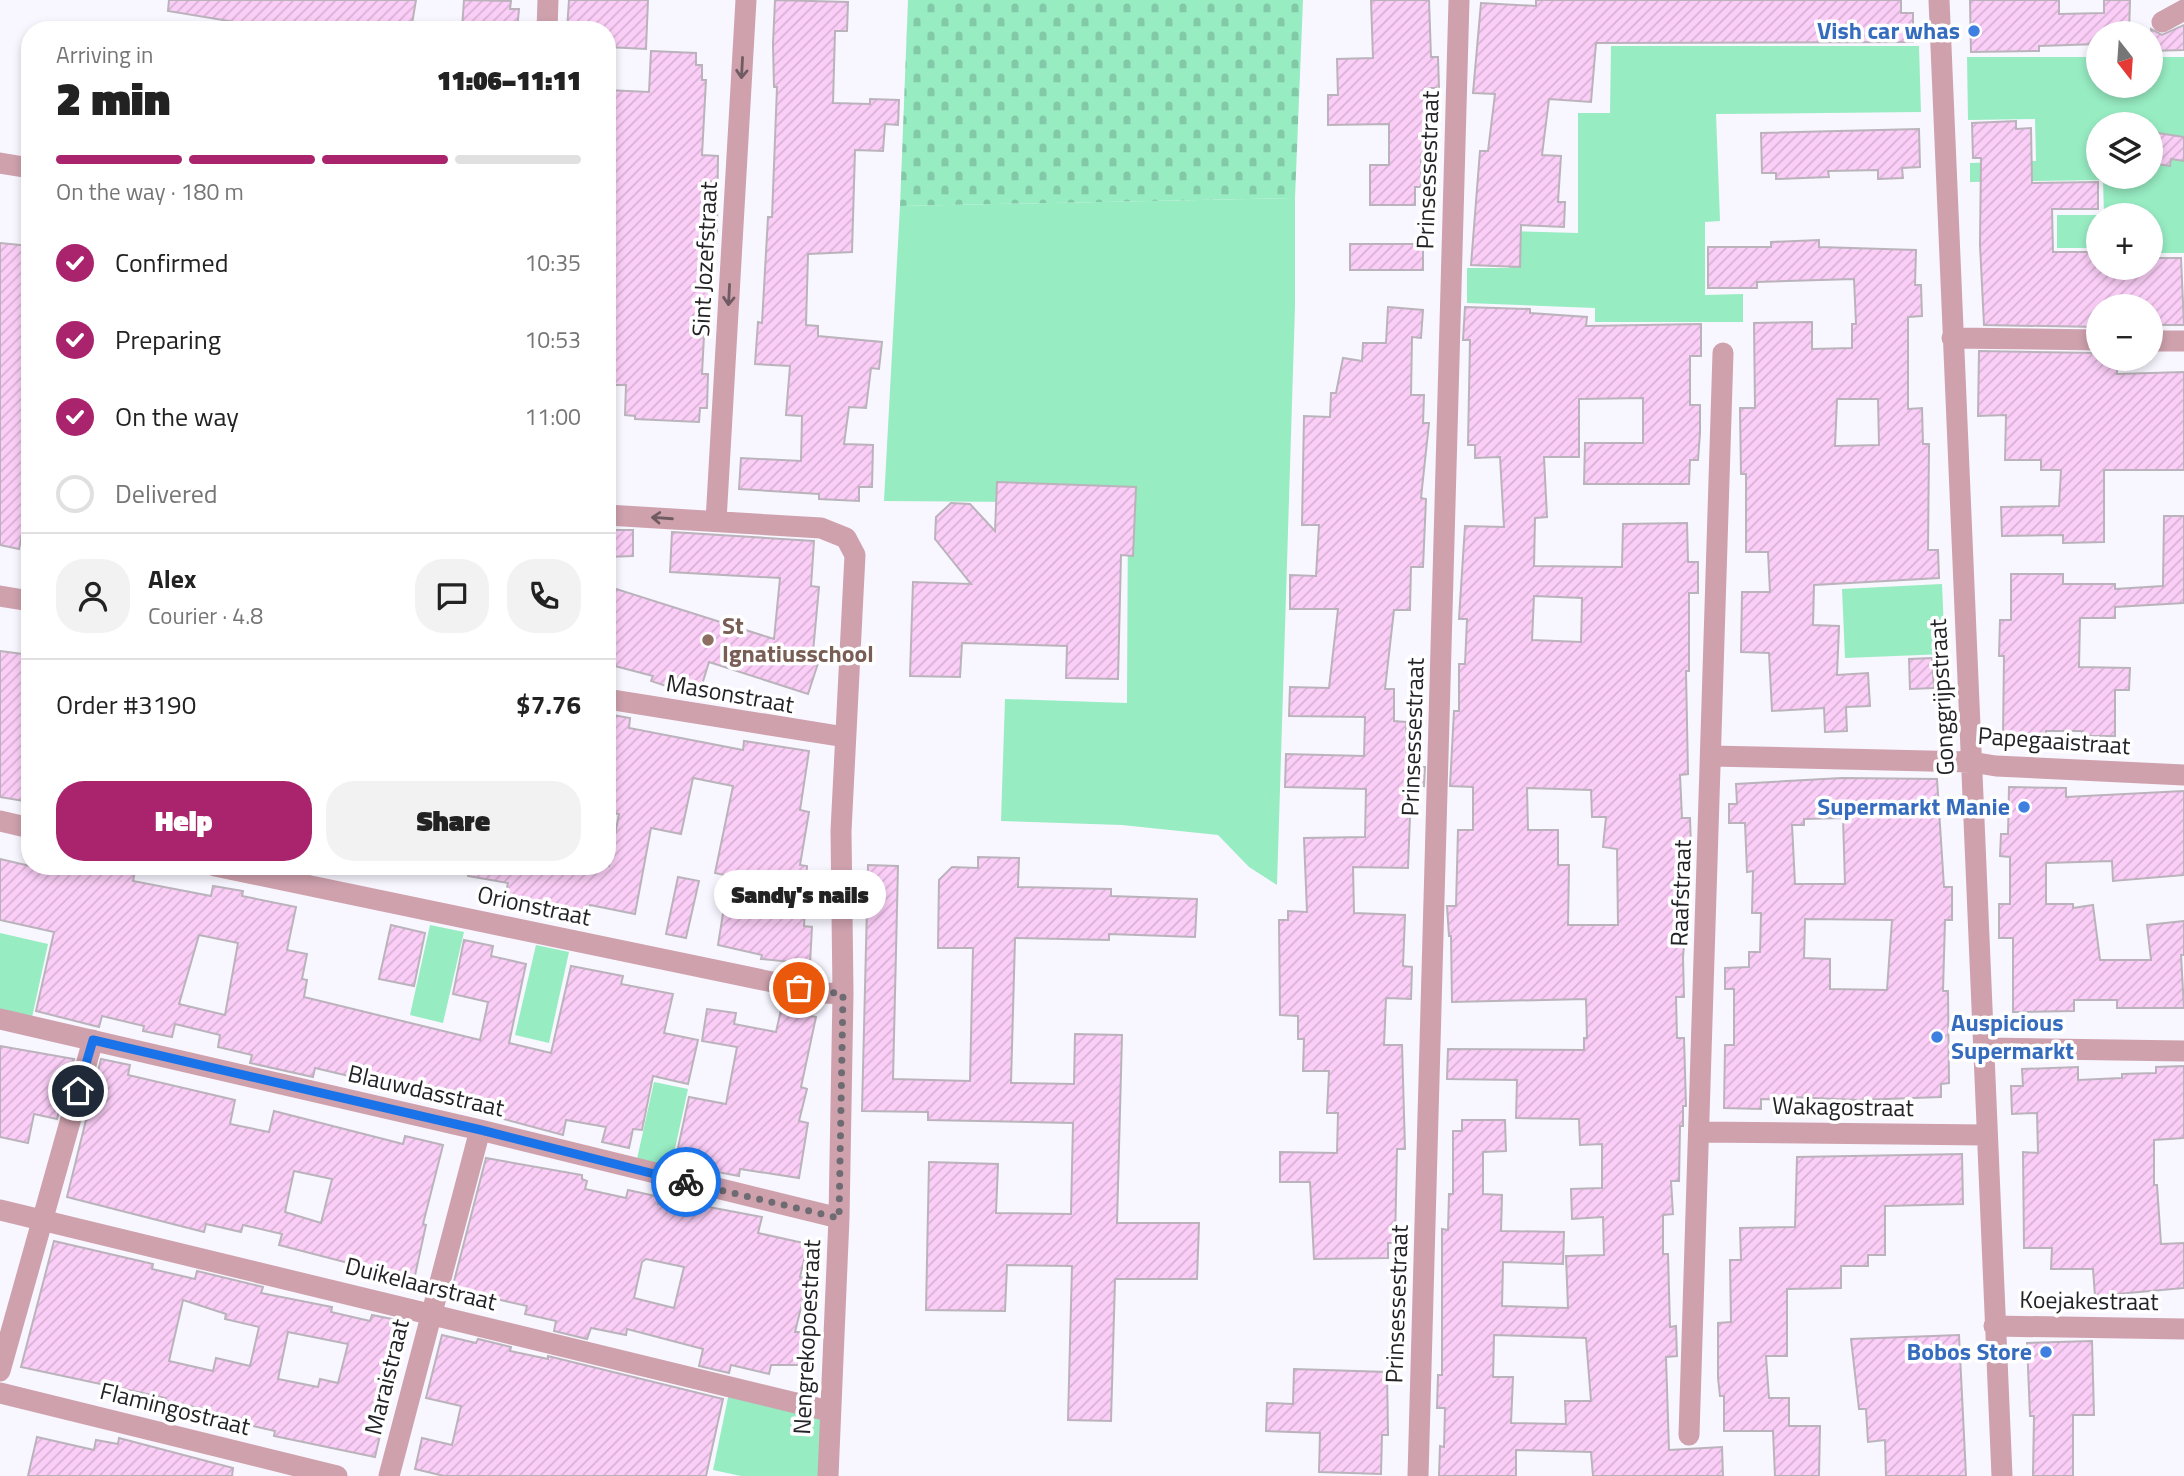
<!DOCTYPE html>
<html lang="en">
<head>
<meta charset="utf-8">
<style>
	:root { --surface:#fff; --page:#f2f2f2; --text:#222; --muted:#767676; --line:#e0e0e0; --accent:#a9246c }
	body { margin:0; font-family:"Titillium Web",sans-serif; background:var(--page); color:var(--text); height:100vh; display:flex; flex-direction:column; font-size:26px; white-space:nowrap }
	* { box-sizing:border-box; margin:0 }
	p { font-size:23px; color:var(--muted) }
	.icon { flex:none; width:38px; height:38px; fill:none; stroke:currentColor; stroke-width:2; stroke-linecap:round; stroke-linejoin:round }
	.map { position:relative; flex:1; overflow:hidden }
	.details { position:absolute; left:21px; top:21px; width:595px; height:854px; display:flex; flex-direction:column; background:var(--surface); border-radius:28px; box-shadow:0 4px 10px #0003 }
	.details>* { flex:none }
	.needle { width:46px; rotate:163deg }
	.buttons { position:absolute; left:2086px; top:21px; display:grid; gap:14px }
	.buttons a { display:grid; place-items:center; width:77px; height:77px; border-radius:50%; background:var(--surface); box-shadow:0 4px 10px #0003; font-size:35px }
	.pin { position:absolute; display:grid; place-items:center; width:60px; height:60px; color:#fff; margin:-30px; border:4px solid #fff; border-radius:50%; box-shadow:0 2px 7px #0007 }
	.courier { position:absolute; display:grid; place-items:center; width:70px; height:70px; margin:-35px; border:5px solid #1a73e8; border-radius:50%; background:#fff; color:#222; box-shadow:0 2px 9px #0007 }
	.bubble { position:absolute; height:49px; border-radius:24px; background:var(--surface); box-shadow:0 4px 10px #0003; font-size:23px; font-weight:800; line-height:49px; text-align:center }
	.headline em { font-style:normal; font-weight:800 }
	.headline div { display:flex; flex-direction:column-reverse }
	.headline { display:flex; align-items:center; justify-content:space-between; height:119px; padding:0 35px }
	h1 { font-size:46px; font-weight:800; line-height:52px }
	.bar { display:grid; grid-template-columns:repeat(4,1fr); gap:10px 7px; align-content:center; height:84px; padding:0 35px }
	.bar i { height:9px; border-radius:5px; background:var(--line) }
	.bar .selected { background:var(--accent) }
	.bar p { grid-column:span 4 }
	.line { display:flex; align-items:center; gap:18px; padding:0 35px; border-top:2px solid var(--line) }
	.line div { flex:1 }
	.round { display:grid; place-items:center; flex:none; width:74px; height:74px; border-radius:28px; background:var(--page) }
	ol { padding:0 35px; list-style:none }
	li { display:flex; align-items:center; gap:21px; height:77px }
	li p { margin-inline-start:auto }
	li .icon { padding:7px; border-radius:50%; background:var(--accent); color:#fff; stroke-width:4 }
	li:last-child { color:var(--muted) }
	li i { width:38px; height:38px; border:4px solid var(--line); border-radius:50% }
	.action { display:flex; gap:14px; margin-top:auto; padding:14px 35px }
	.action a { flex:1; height:80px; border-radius:28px; background:var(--accent); color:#fff; font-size:28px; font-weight:800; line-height:80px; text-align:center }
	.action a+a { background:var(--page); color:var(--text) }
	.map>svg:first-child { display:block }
</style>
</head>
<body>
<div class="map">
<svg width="2184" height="1476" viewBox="0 0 2184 1476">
	<defs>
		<pattern id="cemetery-stones" width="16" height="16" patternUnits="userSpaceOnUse" patternTransform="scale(1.75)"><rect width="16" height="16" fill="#97ecc2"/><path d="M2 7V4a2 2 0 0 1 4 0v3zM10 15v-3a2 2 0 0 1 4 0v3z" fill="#82caa7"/></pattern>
		<pattern id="building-hatch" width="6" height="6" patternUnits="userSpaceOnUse" patternTransform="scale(1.75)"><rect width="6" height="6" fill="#fbcef7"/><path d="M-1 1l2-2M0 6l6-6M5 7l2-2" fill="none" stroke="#d7b1d4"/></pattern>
	</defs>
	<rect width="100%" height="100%" fill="#f8f6ff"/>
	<path fill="#97ecc2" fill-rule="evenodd" d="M1611 46H1919L1921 112 1716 114 1720 221 1705 222V295L1743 294V322H1595V308L1467 303V268H1509V231L1578 233V113H1610Z
		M1967 57H2098V86H2151V57H2184V253H2151V215H2104L2103 180 1970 182V163L2036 161 2035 119 1968 120ZM2098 124H2151V177H2098Z
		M1295 198V306L1277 885 1249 867 1218 835 1122 825 1001 821 1005 699 1127 703 1128 503 884 501 900 206Z
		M2057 215H2098V248H2057Z
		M1942 584 1945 654 1845 658 1842 589Z
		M430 925 464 932 443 1023 410 1015Z
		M0 933 48 944 31 1022 0 1015Z
		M536 945 569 952 549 1043 515 1035Z
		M654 1082 688 1089 669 1176 635 1168Z
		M729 1393 821 1418 824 1476H741L713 1470Z"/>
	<path fill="url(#cemetery-stones)" d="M908 0H1303L1295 198 900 206Z"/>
	<path fill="url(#building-hatch)" stroke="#bbb3bb" stroke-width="2" fill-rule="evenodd" d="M169 0H416L411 30H284L168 11Z
		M464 0 511 1 510 9H519L517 30 462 28Z
		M569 0H648L646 49 607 47V30H567Z
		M775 0 848 2 847 31H835L833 103 870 104V99L899 100 898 125 885 124 883 151 855 150 852 252 808 254 806 325 818 326V336L882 342 879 369 871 368 866 408 849 407 844 444 873 445 872 487H859V501L819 499V494L739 489 741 458 801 461 802 416 786 415 790 366 755 364 758 322 762 323 768 217H772L777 87H774L773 44Z
		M1371 0H1429L1431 57H1438L1439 88H1428L1433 160H1421V187H1415V205H1370V165H1389V124L1328 125V95H1338L1337 59 1373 58Z
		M1536 0H1901V13H1913V42L1596 43 1591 102 1549 99 1542 155 1561 156 1558 202H1565L1564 227 1521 225 1520 267 1471 265 1480 151H1488L1495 94 1473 93 1481 3 1536 6Z
		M1970 0H2059V14L2104 13V0H2130L2129 33H2098V44L2039 46V51L1971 52Z
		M2184 25V50L2151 51V29L2162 35Z
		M651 51 696 53V65H702V80H706L702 155 718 156 717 231 713 259 711 316H705L702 374H708L707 408H700L699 422 635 419V416L625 415 626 385H607V90L649 92Z
		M2016 121V129L2031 128 2032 183 2098 182V209H2052L2053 252H2098V268H2151V258H2181L2184 325H2151V306H2098V327L1984 325 1980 245 1981 158H1973L1972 123Z
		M1919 129 1920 167 1902 168 1903 178 1878 179V170L1828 171 1829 177 1776 179V173H1762L1761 133Z
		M2151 132 2184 137V161L2171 159 2170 166 2151 163Z
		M1819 240V247L1916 250 1915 285H1921L1922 316 1908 317V409L1922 408 1923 444H1929L1928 550H1938L1939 578 1814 585 1813 625 1839 626 1837 675 1868 673 1870 706 1846 707 1847 731 1825 732 1824 708 1772 711 1769 653 1741 652 1742 592H1770L1768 552H1746V474H1741L1740 408H1755L1754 323 1812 322V349L1852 348V324H1856L1854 279 1757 282V288H1708V247H1771V242ZM1837 399H1878L1879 445 1835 446Z
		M0 243 30 246V495L19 549 0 545Z
		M1350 244H1423V270H1350Z
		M1388 307 1423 310 1421 338 1412 337 1411 395H1424L1423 423H1429L1421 498 1426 499 1423 567H1411L1410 610H1394L1385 689H1394V721L1406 722 1407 767H1425L1424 786 1417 785V790H1411L1408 868 1353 867 1354 913 1405 915 1403 966 1412 967 1411 999 1386 998 1384 1045H1402L1405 1149H1397L1395 1243H1388V1258L1314 1259 1310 1182H1280V1152L1337 1153 1338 1113H1327L1329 1071H1303L1304 1039H1298V1016L1280 1015 1279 920H1288V911L1307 912 1304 838 1365 837 1366 789 1285 787 1286 754 1364 756 1365 717 1289 716 1290 687 1329 688 1338 609H1290V575L1316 576 1319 525H1302L1304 416 1330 417 1331 393H1336L1343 358 1362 361 1363 343H1386Z
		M1465 307 1530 309V313L1587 317 1586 326 1701 324V356H1690V405H1700V433L1698 460H1690L1689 484H1584L1585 443H1643V398L1579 399V457H1544L1547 517 1535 518 1534 566 1622 567 1623 524 1687 523 1688 562H1698V593H1689V671H1686L1688 774 1680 775 1682 818H1690L1691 847 1683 958 1684 997H1676L1677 1038H1684L1686 1106H1683V1126H1680L1679 1181H1671L1673 1214 1663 1215V1254H1668L1670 1327 1676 1326 1677 1356 1666 1357 1669 1450 1722 1447 1723 1476H1593L1591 1452 1516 1450V1476H1439L1440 1446 1444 1447 1445 1408H1437L1438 1375H1442V1229L1448 1230 1449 1194H1453V1131H1462V1120H1505L1506 1151 1483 1152V1194L1502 1195 1501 1231 1564 1232 1563 1264 1503 1262 1502 1306 1568 1308 1566 1256 1604 1255 1603 1217 1572 1219 1571 1189 1602 1188V1144L1580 1145 1579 1119 1516 1118 1517 1080 1447 1079 1448 1049 1584 1050V1038H1587L1586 999 1452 1002 1451 936H1449L1447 906H1456L1458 830H1473V787L1450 786 1454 711H1459V664H1465L1467 619H1459L1465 526 1504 527 1500 457 1475 458V445H1468L1470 340H1463ZM1534 596 1582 598 1581 642 1532 640ZM1527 788 1591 790 1592 817H1606L1603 847 1617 849 1618 925H1568L1569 865H1558V830H1528ZM1494 1335 1586 1338 1591 1401H1565L1566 1424 1511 1423 1513 1377H1493Z
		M1979 351 2098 353V359H2117V374L2184 372V470H2104V542L2063 543V535L2002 536 2001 507 2059 506 2061 470H2041V460H2005L2006 415 1978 416Z
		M997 482 1136 487 1133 556 1121 555 1118 679 1066 678 1067 646 962 643 960 677 910 676 913 582 971 584 935 539 936 517 951 503 970 504 995 531Z
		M2164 516H2184V603L2115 607V618H2080L2079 667 2130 668 2129 690H2115V736H2082V731H2046V736H2003L2004 656H1999L2000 620H2011V574H2063V584H2115V589L2163 586Z
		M607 530H633V556L607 557Z
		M672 532 814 541 811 586 819 587 813 652 821 654 808 694 709 662 701 688 685 682 681 691 651 681 653 676 607 664V586L774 639 780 578 670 572Z
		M0 651 30 655V802L0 797Z
		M1932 658 1934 688 1910 689 1909 659Z
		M607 714 630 718 629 728 743 750 744 741 809 751 800 810 809 812 800 865 807 866 804 926 812 927 810 964 761 959 762 955 718 945 729 876 715 873 733 786 693 778 681 834 651 828 635 914 590 905 588 913 505 897 508 883 468 876 469 866H609L619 814 607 812Z
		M1842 778 1937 779 1944 887H1952V920H1945L1943 991H1948L1949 1083 1941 1084V1097L1858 1100 1792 1097V1100L1761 1099V1109L1724 1108 1725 1045H1734V989H1725V968L1749 967V952H1760L1761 913H1752L1753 871 1747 872 1745 823H1729V804H1737L1736 784ZM1843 818 1845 884H1795L1792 825H1804V819ZM1805 919 1892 920 1887 990 1830 989V959L1804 958Z
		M2009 787 2066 788V797L2184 791V875L2113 881 2112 861 2046 863V904H2073V908L2093 905 2100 960H2151L2147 925 2184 921V955H2181L2184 1008H2117V1000H2074V1011L2013 1012V938H1999V904H2010V857L2000 856 2001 834H2008Z
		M978 857 1019 858 1018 887 1111 889V896L1197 899 1195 937 1109 934V940L1015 938 1011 1083 1074 1084 1075 1034 1122 1035 1117 1223H1199L1197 1279H1115L1111 1421 1068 1420 1072 1266 1007 1265 1005 1311 926 1310 929 1162 998 1164 996 1213 1071 1214 1073 1123 928 1120V1112L862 1111 868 865 898 866 893 1079 970 1081 973 948H938L939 880 952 867 978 868Z
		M0 859 30 866H112L135 871 133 881 211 896 213 886 243 891 242 896 296 907 287 950 307 954 302 979 307 980 304 997 480 1040 488 1002 453 994 464 940 493 946 491 956 526 964 509 1043 551 1053 571 966 623 976 621 984 673 994 664 1033 698 1040 688 1084 653 1076 642 1130 633 1129 629 1148 602 1142 606 1127 566 1120 563 1135 496 1117 499 1108 460 1099 459 1102 315 1068 313 1077 250 1063 252 1055 218 1047 220 1035 175 1024 172 1037 143 1031 144 1026 102 1016 99 1027 36 1011 54 932 0 920ZM199 935 238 943 225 1015 179 1004Z
		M678 877 699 881 686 938 666 934Z
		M391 925 425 933 414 986 379 979Z
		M707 1009 736 1013 734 1024 776 1032 781 1010 816 1017 801 1087 807 1089 799 1121 808 1123 799 1178 740 1169 739 1176 712 1171 713 1165 676 1157 689 1097 726 1104 737 1047 702 1041Z
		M0 1046 74 1059 57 1119 34 1114 28 1143 0 1137Z
		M101 1059 130 1065 128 1075 235 1100 230 1124 269 1132 274 1111 403 1144 405 1136 443 1145 423 1224 426 1225 414 1280 279 1245 282 1234 243 1225 241 1232 206 1224 204 1232 67 1197ZM294 1171 332 1179 321 1223 285 1212Z
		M2184 1066V1138L2154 1140V1185H2157L2161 1244 2184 1243V1288L2095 1296 2093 1269H2051L2052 1248H2024L2023 1152 2038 1153 2037 1113 2012 1114 2011 1086H2023L2022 1069 2078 1067V1080L2122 1078V1074L2156 1073V1067Z
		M1962 1154 1963 1204 1885 1206V1255H1868V1266H1841V1288L1787 1289V1356H1766L1769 1398H1789V1426H1820L1819 1476H1775L1773 1431H1724V1396H1720L1718 1378V1323L1731 1322 1730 1260H1741L1740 1228 1795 1227 1797 1157Z
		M486 1158 582 1175V1179L587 1181 585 1189 626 1198 628 1190 660 1197 658 1204 696 1213 698 1205 762 1217 758 1233 808 1244 800 1277 808 1279 795 1332H813V1365H771L769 1374 731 1365 729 1373 699 1366 703 1349 627 1329 626 1335 591 1328 587 1339 554 1331 556 1321 525 1314 527 1306 452 1289ZM646 1259 684 1267 674 1308 634 1298 642 1262Z
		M54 1241 153 1264 152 1269 195 1279 197 1271 263 1287 261 1293 332 1307 331 1312 370 1321 372 1315 402 1321 385 1391 390 1392 375 1457 274 1436 275 1431 231 1421 229 1429 201 1423 204 1409 166 1401V1398L21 1367ZM183 1300 226 1314 225 1319 259 1327 250 1366 216 1358 213 1371 169 1361ZM288 1332 348 1344 338 1383 320 1379 318 1387 278 1379Z
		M442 1335 476 1343 478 1339 511 1347 510 1351 548 1359V1356L723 1399 706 1476H444L415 1469 422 1438 452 1445 461 1406 426 1398Z
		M1959 1335 1966 1476H1886L1885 1440 1868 1442 1866 1409H1859L1851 1339Z
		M2092 1341 2094 1415H2073V1476H2033L2034 1416H2030L2027 1343Z
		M1294 1369 1387 1372 1388 1435H1382L1381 1474 1319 1472 1320 1433 1266 1431 1267 1403 1293 1404Z
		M37 1437 94 1450 96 1440 118 1444 119 1438 233 1468 232 1476H28Z"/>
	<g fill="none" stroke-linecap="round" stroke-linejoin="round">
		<path stroke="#cea1ad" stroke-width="21" d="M1939 0 2002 1476
			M2162 22 2184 10
			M547 30 548 0
			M0 163 30 168
			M1952 338 2098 340
			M2151 341H2184
			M607 515 821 528 846 538 855 555 841 831 843 994 839 1218 828 1476
			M716 521 746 0
			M0 596 30 601
			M607 699 845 737
			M1711 756 1971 762 1996 766 2184 775
			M0 821 30 828
			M215 866 825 993 843 994
			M0 1019 480 1130 839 1218
			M1983 1048 2184 1051
			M1700 1132 1986 1135
			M0 1210 829 1411
			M1994 1326 2184 1329
			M0 1371 93 1040
			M0 1393 337 1476
			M1689 1435 1723 353
			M389 1476 480 1130
			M1418 1476 1459 0"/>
	</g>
	<defs><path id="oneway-shaft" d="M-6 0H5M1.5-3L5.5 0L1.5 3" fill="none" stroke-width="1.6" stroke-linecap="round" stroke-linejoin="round" transform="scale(1.75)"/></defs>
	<g stroke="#705b63">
		<use href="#oneway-shaft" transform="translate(742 68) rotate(93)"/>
		<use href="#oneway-shaft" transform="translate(729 295) rotate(93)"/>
		<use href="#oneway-shaft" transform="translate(662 518) rotate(-176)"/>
	</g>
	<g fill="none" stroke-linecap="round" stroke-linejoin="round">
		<path stroke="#6e6c72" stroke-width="7" stroke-dasharray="0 12.6" d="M686 1182 839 1218 843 994 799 988"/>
		<path stroke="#1a73e8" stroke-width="9" d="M78 1091 93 1040 481 1130 686 1182"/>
	</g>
	<g fill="#3f7fe0" stroke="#fff" stroke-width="2.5">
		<circle cx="1974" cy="31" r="7"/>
		<circle cx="2024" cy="807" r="7"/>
		<circle cx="1937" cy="1037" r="7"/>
		<circle cx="2046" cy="1352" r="7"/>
	</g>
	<circle fill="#8d6e63" stroke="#fff" stroke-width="2.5" cx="708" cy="640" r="7"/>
	<g text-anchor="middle" stroke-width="7" stroke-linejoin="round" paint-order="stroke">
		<g font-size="24" font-weight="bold" fill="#366cbe" stroke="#fff" text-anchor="end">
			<text x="1960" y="39">Vish car whas</text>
			<text x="2010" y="815">Supermarkt Manie</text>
			<text x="1951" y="1031" text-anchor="start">Auspicious<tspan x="1951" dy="28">Supermarkt</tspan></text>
			<text x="2032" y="1360">Bobos Store</text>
		</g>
		<g font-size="24" fill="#232226" stroke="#fff">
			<text transform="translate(1428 170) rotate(-88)" y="8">Prinsessestraat</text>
			<text transform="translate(705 259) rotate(-87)" y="8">Sint Jozefstraat</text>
			<text transform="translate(730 694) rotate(10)" y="8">Masonstraat</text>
			<text transform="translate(1942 697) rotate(-93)" y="8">Gonggrijpstraat</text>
			<text transform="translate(1413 737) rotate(-88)" y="8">Prinsessestraat</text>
			<text transform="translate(2054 741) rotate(4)" y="8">Papegaaistraat</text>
			<text transform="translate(1681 893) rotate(-88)" y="8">Raafstraat</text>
			<text transform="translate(534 906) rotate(12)" y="8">Orionstraat</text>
			<text transform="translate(426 1091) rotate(13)" y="8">Blauwdasstraat</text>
			<text transform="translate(1843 1107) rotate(1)" y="8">Wakagostraat</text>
			<text transform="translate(421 1284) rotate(14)" y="8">Duikelaarstraat</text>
			<text transform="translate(2089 1301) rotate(1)" y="8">Koejakestraat</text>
			<text transform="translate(1397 1304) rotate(-88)" y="8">Prinsessestraat</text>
			<text transform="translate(807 1337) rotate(-87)" y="8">Nengrekopoestraat</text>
			<text transform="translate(387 1377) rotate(-76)" y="8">Maraistraat</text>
			<text transform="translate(175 1409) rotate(14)" y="8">Flamingostraat</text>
		</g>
		<g font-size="24" font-weight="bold" fill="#785e54" stroke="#fff" text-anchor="start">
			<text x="722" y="634">St<tspan x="722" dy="28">Ignatiusschool</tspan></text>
		</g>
	</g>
</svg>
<div class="buttons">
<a><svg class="needle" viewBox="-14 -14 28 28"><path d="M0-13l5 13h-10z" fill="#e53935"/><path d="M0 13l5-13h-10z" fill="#767676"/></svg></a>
<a><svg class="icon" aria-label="layers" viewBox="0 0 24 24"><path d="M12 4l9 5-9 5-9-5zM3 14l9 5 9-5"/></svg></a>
<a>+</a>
<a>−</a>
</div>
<div class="pin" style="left:799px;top:988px;background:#ea580c"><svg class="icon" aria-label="bag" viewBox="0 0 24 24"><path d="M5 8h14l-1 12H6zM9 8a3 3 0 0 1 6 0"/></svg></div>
<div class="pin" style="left:78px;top:1091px;background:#1f2937"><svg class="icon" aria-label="home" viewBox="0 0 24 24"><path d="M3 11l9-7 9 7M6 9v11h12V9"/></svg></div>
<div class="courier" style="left:686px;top:1182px"><svg class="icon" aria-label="bike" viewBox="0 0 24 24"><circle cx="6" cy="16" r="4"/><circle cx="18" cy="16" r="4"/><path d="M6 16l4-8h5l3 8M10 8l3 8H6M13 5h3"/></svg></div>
<div class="bubble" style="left:714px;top:870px;width:172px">Sandy's nails</div>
<section class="details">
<div class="headline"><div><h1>2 min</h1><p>Arriving in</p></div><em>11:06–11:11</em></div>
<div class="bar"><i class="selected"></i><i class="selected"></i><i class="selected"></i><i></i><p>On the way · 180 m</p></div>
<ol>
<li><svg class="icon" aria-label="check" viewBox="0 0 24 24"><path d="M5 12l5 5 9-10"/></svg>Confirmed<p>10:35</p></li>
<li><svg class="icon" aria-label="check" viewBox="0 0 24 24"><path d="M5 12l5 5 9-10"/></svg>Preparing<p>10:53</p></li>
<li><svg class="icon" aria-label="check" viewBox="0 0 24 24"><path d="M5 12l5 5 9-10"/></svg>On the way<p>11:00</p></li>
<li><i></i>Delivered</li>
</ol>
<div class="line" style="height:126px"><a class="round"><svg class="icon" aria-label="person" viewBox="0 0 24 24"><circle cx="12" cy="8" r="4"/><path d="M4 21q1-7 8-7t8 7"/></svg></a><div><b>Alex</b><p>Courier · 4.8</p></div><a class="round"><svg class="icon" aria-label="chat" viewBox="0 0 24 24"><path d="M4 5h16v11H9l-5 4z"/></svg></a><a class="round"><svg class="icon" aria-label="phone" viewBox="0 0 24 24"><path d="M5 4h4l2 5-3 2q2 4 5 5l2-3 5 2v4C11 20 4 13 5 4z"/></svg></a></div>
<div class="line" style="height:91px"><div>Order #3190</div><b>$7.76</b></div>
<div class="action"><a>Help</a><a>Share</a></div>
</section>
</div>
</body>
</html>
